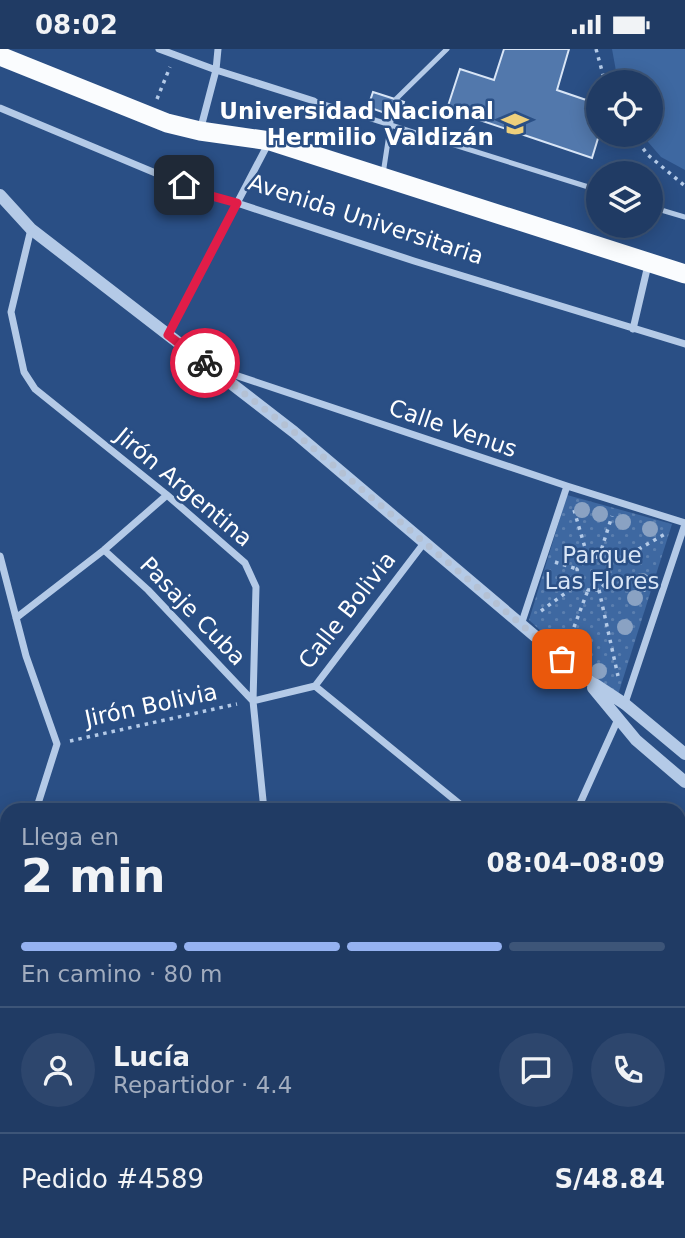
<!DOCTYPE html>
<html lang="es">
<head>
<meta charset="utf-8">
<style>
	:root { --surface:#203b64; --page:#2d466d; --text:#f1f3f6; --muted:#a2adbf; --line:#3d5578; --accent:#95b2f1 }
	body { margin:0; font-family:"DejaVu Sans",sans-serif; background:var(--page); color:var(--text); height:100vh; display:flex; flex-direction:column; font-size:26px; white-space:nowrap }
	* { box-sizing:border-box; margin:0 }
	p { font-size:23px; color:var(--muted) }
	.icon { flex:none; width:38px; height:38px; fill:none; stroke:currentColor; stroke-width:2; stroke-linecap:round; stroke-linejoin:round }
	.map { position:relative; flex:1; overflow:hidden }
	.drawer { position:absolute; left:0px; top:754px; width:686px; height:436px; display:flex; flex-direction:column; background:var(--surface); border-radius:21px 21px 0 0; box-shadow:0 4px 18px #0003,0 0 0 2px var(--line) }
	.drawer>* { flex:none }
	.controls { position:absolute; left:586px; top:21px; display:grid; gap:14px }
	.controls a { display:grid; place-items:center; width:77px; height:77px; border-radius:50%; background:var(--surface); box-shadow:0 4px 18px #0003,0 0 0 2px var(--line); font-size:35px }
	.pin { position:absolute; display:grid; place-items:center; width:60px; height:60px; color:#fff; margin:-30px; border-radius:14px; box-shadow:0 4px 10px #0006 }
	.courier { position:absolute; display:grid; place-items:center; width:70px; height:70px; margin:-35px; border:5px solid #e11d48; border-radius:50%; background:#fff; color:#222; box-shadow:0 2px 9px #0007 }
	.overview em { font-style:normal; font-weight:800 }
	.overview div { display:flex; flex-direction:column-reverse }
	.overview { display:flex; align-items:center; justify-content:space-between; height:119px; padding:0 21px }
	h1 { font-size:46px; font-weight:800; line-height:52px }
	.bar { display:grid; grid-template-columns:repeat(4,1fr); gap:10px 7px; align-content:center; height:84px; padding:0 21px }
	.bar i { height:9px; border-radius:5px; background:var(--line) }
	.bar .current { background:var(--accent) }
	.bar p { grid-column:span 4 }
	.line { display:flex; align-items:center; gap:18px; padding:0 21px; border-top:2px solid var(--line) }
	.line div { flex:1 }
	.round { display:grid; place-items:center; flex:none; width:74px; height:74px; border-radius:37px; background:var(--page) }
	.status { display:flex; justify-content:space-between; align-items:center; height:49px; padding:0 35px; background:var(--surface); direction:ltr }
	.status svg { height:19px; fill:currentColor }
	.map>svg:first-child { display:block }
</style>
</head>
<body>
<div class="status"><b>08:02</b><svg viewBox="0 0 49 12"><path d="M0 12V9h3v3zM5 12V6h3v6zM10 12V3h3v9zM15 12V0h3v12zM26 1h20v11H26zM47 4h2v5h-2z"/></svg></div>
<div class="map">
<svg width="685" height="1189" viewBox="0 0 685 1189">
	<defs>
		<pattern id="grass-dots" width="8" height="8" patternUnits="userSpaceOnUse" patternTransform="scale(1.75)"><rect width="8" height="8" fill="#3e68a1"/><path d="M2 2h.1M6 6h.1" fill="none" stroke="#5b7faf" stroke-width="1.8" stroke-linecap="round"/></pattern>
	</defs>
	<rect width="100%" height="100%" fill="#2a4f85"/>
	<path fill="url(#grass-dots)" d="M567 446 672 475 616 652 529 571Z"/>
	<path fill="#3e68a1" d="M612 0H685V121L661 108 642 86H651V33H618Z"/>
	<path fill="#5278ac" stroke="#d8e5f6" stroke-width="2" d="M504 0H569L557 41 598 55 599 86 592 109 447 60 460 20 494 31Z
		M373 43 404 53 399 69 368 58Z"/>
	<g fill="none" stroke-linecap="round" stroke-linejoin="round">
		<path stroke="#b4cae7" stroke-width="3.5" stroke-dasharray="3.5 5" stroke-linecap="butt" d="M596 0 605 33
			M157 50 170 18
			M633 86 648 106 685 137
			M574 461 588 509
			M599 508 609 517 610 530 599 541H588L579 534 577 520 588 509Z
			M599 508 612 467
			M555 513 577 520
			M609 517 665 485
			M610 530 648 542
			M599 541 618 627
			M541 562 579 534
			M568 594 588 541
			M70 692 237 655"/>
		<path stroke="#b4cae7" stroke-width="5" d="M396 50 447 0
			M314 52 598 141
			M383 125 392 66
			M651 158 685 168"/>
		<path stroke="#b4cae7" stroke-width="7" d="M159 0 216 21 314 52
			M0 59 208 146 237 154 414 212 685 295
			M200 82 216 21 218 0
			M31 180 11 263 24 323 35 340 167 446 245 514 256 538 253 652 264 761
			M633 280 648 216
			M168 286 268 95
			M220 321 567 437 685 474
			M104 501 148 541 253 652 315 637 424 494
			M0 507 26 607 57 695 36 761
			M16 569 104 501 167 446
			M521 576 567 437
			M315 637 467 761
			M624 657 685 475
			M577 761 619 668
			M0 870 7 843
			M679 896 685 887
			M0 1003 7 1022
			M679 1045 685 1049
			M80 1183 83 1189
			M388 1183 390 1189
			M493 1183 510 1189
			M205 1189 223 1183"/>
		<path stroke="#b4cae7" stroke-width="12" d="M0 146 31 180 294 383 562 610 584 628 625 655 685 705
			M593 639 636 691 685 733"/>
		<path stroke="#fafcfe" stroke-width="19" d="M0 7 167 74 200 82 270 92 685 225"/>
	</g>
	<g fill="#8aa2c3">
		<circle cx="582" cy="461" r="8"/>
		<circle cx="600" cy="465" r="8"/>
		<circle cx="623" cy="473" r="8"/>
		<circle cx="650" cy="480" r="8"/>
		<circle cx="642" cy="532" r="8"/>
		<circle cx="635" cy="549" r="8"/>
		<circle cx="625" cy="578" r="8"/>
		<circle cx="553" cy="588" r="8"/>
		<circle cx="599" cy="622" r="8"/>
	</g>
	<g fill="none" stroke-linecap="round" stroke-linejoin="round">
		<path stroke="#b4c1d4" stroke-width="7" stroke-dasharray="0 12.6" d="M205 314 294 383 562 610"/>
		<path stroke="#e11d48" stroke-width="9" d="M184 136 208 146 237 154 168 286 205 314"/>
	</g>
	<defs>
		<g id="university-bare" transform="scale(2.1)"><path d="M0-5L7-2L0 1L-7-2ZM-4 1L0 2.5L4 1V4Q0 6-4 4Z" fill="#eed07c" stroke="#2a4f85" stroke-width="2.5" paint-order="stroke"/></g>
	</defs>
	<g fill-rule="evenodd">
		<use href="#university-bare" x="515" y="75"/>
	</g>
	<g text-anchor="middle" stroke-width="5" stroke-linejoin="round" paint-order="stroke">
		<g font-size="23" font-weight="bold" fill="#fff" stroke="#2a4f85" text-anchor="end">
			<text x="494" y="70">Universidad Nacional<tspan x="494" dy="26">Hermilio Valdizán</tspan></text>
		</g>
		<g font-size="23" fill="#fff" stroke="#2a4f85">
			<text transform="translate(366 170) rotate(18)" y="8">Avenida Universitaria</text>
			<text transform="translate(453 379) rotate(19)" y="8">Calle Venus</text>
			<text transform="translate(184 438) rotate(40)" y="8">Jirón Argentina</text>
			<text transform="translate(347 561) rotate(-52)" y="8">Calle Bolivia</text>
			<text transform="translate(193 562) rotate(46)" y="8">Pasaje Cuba</text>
			<text transform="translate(151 656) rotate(-12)" y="8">Jirón Bolivia</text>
		</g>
		<g font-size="23" fill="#d8e5f6" stroke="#2a4f85">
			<text x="602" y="514">Parque<tspan x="602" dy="26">Las Flores</tspan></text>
		</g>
	</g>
</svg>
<div class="controls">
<a><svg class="icon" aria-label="locate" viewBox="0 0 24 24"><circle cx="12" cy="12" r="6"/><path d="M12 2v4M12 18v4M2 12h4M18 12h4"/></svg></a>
<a><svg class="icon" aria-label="layers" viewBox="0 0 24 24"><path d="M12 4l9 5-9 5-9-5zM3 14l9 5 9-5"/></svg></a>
</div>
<div class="pin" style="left:562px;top:610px;background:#ea580c"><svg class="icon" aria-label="bag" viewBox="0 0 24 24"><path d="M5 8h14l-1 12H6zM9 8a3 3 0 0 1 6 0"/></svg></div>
<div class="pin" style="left:184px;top:136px;background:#1f2937"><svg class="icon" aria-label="home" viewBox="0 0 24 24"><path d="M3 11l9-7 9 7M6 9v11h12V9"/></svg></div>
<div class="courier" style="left:205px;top:314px"><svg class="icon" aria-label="bike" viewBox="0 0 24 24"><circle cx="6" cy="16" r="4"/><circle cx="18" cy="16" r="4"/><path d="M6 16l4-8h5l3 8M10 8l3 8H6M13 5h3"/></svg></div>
<section class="drawer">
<div class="overview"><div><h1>2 min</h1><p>Llega en</p></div><em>08:04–08:09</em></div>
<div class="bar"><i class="current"></i><i class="current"></i><i class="current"></i><i></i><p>En camino · 80 m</p></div>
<div class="line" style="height:126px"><a class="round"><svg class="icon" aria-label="person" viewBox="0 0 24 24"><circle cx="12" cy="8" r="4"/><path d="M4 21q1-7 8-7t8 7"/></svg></a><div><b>Lucía</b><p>Repartidor · 4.4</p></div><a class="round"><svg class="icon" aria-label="chat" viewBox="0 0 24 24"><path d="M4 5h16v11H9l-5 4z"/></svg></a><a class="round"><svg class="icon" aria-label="phone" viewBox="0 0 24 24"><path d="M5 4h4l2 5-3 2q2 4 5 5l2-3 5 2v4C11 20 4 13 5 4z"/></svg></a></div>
<div class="line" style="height:91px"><div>Pedido #4589</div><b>S/48.84</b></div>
</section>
</div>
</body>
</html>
